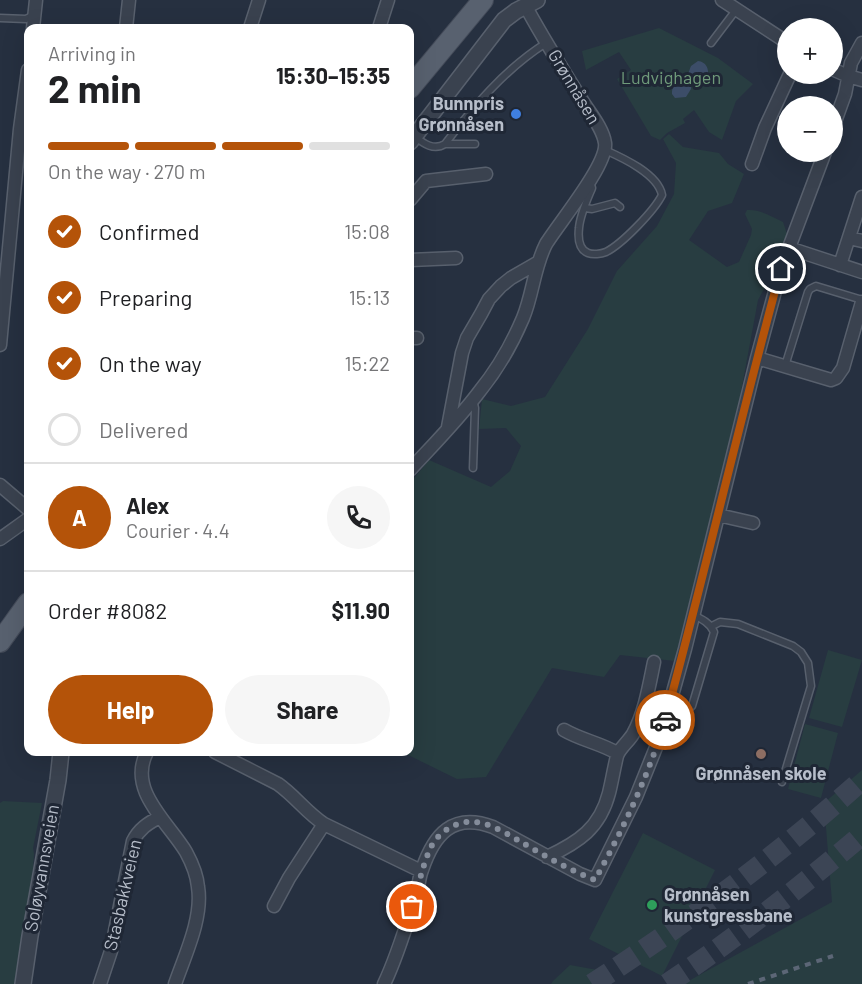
<!DOCTYPE html>
<html lang="en">
<head>
<meta charset="utf-8">
<style>
	:root { --surface:#fff; --page:#f6f6f6; --text:#202124; --muted:#757577; --line:#e0e0e0; --accent:#b45309 }
	body { margin:0; font-family:Barlow,sans-serif; background:var(--page); color:var(--text); height:100vh; display:flex; flex-direction:column; font-size:22px; white-space:nowrap }
	* { box-sizing:border-box; margin:0 }
	p { font-size:20px; color:var(--muted) }
	.icon { flex:none; width:33px; height:33px; fill:none; stroke:currentColor; stroke-width:2; stroke-linecap:round; stroke-linejoin:round }
	.map { position:relative; flex:1; overflow:hidden }
	.sheet { position:absolute; left:24px; top:24px; width:390px; height:732px; display:flex; flex-direction:column; background:var(--surface); border-radius:12px; box-shadow:0 6px 24px #0002 }
	.sheet>* { flex:none }
	.controls { position:absolute; left:777px; top:18px; display:grid; gap:12px }
	.controls a { display:grid; place-items:center; width:66px; height:66px; border-radius:50%; background:var(--surface); box-shadow:0 6px 24px #0002; font-size:30px }
	.pin { position:absolute; display:grid; place-items:center; width:51px; height:51px; color:#fff; margin:-26px; border:3px solid #fff; border-radius:50%; box-shadow:0 2px 6px #0007 }
	.courier { position:absolute; display:grid; place-items:center; width:60px; height:60px; margin:-30px; border:4px solid #b45309; border-radius:50%; background:#fff; color:#222; box-shadow:0 2px 8px #0007 }
	.overview em { font-style:normal; font-weight:700 }
	.overview div { display:flex; flex-direction:column-reverse }
	.overview { display:flex; align-items:center; justify-content:space-between; height:102px; padding:0 24px }
	h1 { font-size:39px; font-weight:700; line-height:45px }
	.bar { display:grid; grid-template-columns:repeat(4,1fr); gap:9px 6px; align-content:center; height:72px; padding:0 24px }
	.bar i { height:8px; border-radius:4px; background:var(--line) }
	.bar .current { background:var(--accent) }
	.bar p { grid-column:span 4 }
	.line { display:flex; align-items:center; gap:15px; padding:0 24px; border-top:2px solid var(--line) }
	.line div { flex:1 }
	.round { display:grid; place-items:center; flex:none; width:63px; height:63px; border-radius:32px; background:var(--page) }
	ol { padding:0 24px; list-style:none }
	li { display:flex; align-items:center; gap:18px; height:66px }
	li p { margin-inline-start:auto }
	li .icon { padding:6px; border-radius:50%; background:var(--accent); color:#fff; stroke-width:4 }
	li:last-child { color:var(--muted) }
	li i { width:33px; height:33px; border:3px solid var(--line); border-radius:50% }
	.primary-button { display:flex; gap:12px; margin-top:auto; padding:12px 24px }
	.primary-button a { flex:1; height:69px; border-radius:36px; background:var(--accent); color:#fff; font-size:24px; font-weight:700; line-height:69px; text-align:center }
	.primary-button a+a { background:var(--page); color:var(--text) }
	.map>svg:first-child { display:block }
</style>
</head>
<body>
<div class="map">
<svg width="862" height="984" viewBox="0 0 862 984">
	<rect width="100%" height="100%" fill="#263040"/>
	<path fill="#283d41" d="M659 28 718 58 753 84 736 101 722 140 709 132 694 110 683 119 685 123 667 133 660 140 651 136 617 79 631 70 619 52 586 70 582 51Z
		M669 134 683 147 719 153 728 164 744 174 732 203 708 211 689 240 727 267 739 262 751 235 752 229 745 214 747 210C760 209 772 217 783 222L787 234 775 269 758 300 738 408 675 661 620 655 604 677 552 668 486 777 457 779 402 752H410V483L429 460 491 487 510 471 521 446 506 428 479 429 482 399 511 406 545 397 588 329 617 271 657 226 674 194 676 163 663 139Z
		M828 650 862 660 842 727 809 718Z
		M805 724 838 733 821 798 788 789Z
		M862 770V984H683L832 902 824 803Z
		M3 801 42 803 33 848 34 854 33 870 20 948 17 984H0V803Z
		M643 833 715 870 662 976 589 939Z
		M570 965 603 971 607 984H551L553 981Z"/>
	<path fill="#3c4d68" d="M698 61C706 62 709 68 708 76 702 79 696 79 691 84V89L686 97 675 98 672 94C672 82 678 86 684 80 688 76 689 71 691 66Z"/>
	<g fill="none" stroke-linecap="round" stroke-linejoin="round">
		<path stroke="#3c4555" stroke-width="21" stroke-dasharray="21 10" stroke-linecap="butt" d="M592 984C688 922 777 856 862 780
			M667 984C735 939 799 888 862 835"/>
		<g stroke="#58606d" stroke-width="9">
			<path id="service" d="M0 18 26 19 34 15
				M711 43 736 10
				M414 136C424 144 434 151 445 144 474 106 505 69 546 43
				M445 144H475
				M591 185 592 188C587 200 580 215 579 228 578 237 578 249 588 253 593 255 601 254 606 252 622 244 654 211 662 195 658 174 623 158 605 150
				M585 208 592 209 615 203 620 207
				M785 366 808 292 810 289 816 286 862 300
				M473 400 475 408 473 468
				M712 626 720 622 738 624 793 646 801 652 808 663 811 686 782 782
				M669 708C679 711 684 714 692 706L714 632C710 623 702 619 693 615"/>
		</g>
		<g stroke="#58606d" stroke-width="15">
			<path id="minor" d="M722 0 788 43
				M33 28 36 0
				M126 28 129 0
				M250 28 259 0
				M379 28 388 0
				M832 69 848 76 862 80
				M832 130 845 94 851 63 862 43
				M752 164 765 128 790 74
				M410 200 426 181 486 174
				M849 238 862 241
				M789 248 862 272
				M410 260 456 258
				M840 265 862 197
				M410 338H417
				M0 345 20 129 28 70
				M757 358 831 380 836 378 843 368 862 302
				M448 427 462 353 467 338 481 314 489 299 501 286 511 278 537 263
				M410 470C433 445 458 420 479 392 497 370 512 344 523 318 533 294 534 267 546 244 559 223 608 164 605 143 603 128 589 112 581 99 562 68 542 37 525 5
				M0 485 28 509
				M718 515 753 523
				M0 539 28 519
				M564 730C581 740 600 743 617 753
				M147 752C127 790 168 822 186 852 192 863 197 875 198 887 203 918 185 955 175 984
				M215 752 278 784C295 796 307 813 324 824L421 871
				M547 857C579 842 600 828 609 793 612 781 614 768 617 756 619 749 629 741 633 734 645 712 649 686 654 662
				M274 906 289 878 324 824
				M100 984 111 951 133 841C139 829 148 823 160 817
				M384 984C398 955 407 923 417 892 419 885 419 877 422 870 434 834 453 812 493 827L580 874 595 880 636 797 661 735 685 649 757 358 781 269 825 152"/>
		</g>
		<g stroke="#58606d" stroke-width="18">
			<path id="tertiary" d="M410 142 504 20 516 11 537 0
				M23 984 30 936 58 780 61 752"/>
		</g>
		<g stroke="#444b59" stroke-width="22">
			<path id="primary" d="M410 88 483 0
				M0 642 28 603"/>
		</g>
		<use href="#service" stroke="#3a424f" stroke-width="6"/>
		<use href="#minor" stroke="#3a424f" stroke-width="12"/>
		<use href="#tertiary" stroke="#3a424f" stroke-width="15"/>
		<use href="#primary" stroke="#58616f" stroke-width="20"/>
		<path stroke="#5c6676" stroke-width="4" stroke-dasharray="6 6" stroke-linecap="butt" d="M748 984 833 956"/>
	</g>
	<g fill="none" stroke-linecap="round" stroke-linejoin="round">
		<path stroke="#848c9a" stroke-width="6" stroke-dasharray="0 10.8" d="M412 907C419 886 422 865 432 845 440 831 458 820 474 822 491 823 507 834 521 842 545 856 569 870 595 880 623 829 649 775 665 720"/>
		<path stroke="#b45309" stroke-width="8" d="M665 720C706 570 740 418 781 269"/>
	</g>
	<circle fill="#3f7fe0" stroke="#1f2735" stroke-width="2" cx="516" cy="114" r="6"/>
	<circle fill="#8d6e63" stroke="#1f2735" stroke-width="2" cx="761" cy="754" r="6"/>
	<circle fill="#2e9e5b" stroke="#1f2735" stroke-width="2" cx="652" cy="905" r="6"/>
	<g text-anchor="middle" stroke-width="6" stroke-linejoin="round" paint-order="stroke">
		<g font-size="18" fill="#6f9a7a" stroke="#1f2735">
			<text x="671" y="84">Ludvighagen</text>
		</g>
		<g font-size="18" fill="#b7beca" stroke="#1f2735">
			<text transform="translate(574 87) rotate(59)" y="6">Grønnåsen</text>
			<text transform="translate(42 868) rotate(-80)" y="6">Soløyvannsveien</text>
			<text transform="translate(123 895) rotate(-77)" y="6">Stasbakkveien</text>
		</g>
		<g font-size="18" font-weight="bold" fill="#b7beca" stroke="#1f2735" text-anchor="end">
			<text x="504" y="110">Bunnpris<tspan x="504" dy="21">Grønnåsen</tspan></text>
			<text x="761" y="780" text-anchor="middle">Grønnåsen skole</text>
			<text x="664" y="901" text-anchor="start">Grønnåsen<tspan x="664" dy="21">kunstgressbane</tspan></text>
		</g>
	</g>
</svg>
<div class="controls">
<a>+</a>
<a>−</a>
</div>
<div class="pin" style="left:412px;top:907px;background:#ea580c"><svg class="icon" aria-label="bag" viewBox="0 0 24 24"><path d="M5 8h14l-1 12H6zM9 8a3 3 0 0 1 6 0"/></svg></div>
<div class="pin" style="left:781px;top:269px;background:#1f2937"><svg class="icon" aria-label="home" viewBox="0 0 24 24"><path d="M3 11l9-7 9 7M6 9v11h12V9"/></svg></div>
<div class="courier" style="left:665px;top:720px"><svg class="icon" aria-label="car" viewBox="0 0 24 24"><path d="M5 17H2v-5l4-1 3-4h7l3 4 3 1v5h-3M9 17h6M6 11h13"/><circle cx="7" cy="17" r="2"/><circle cx="17" cy="17" r="2"/></svg></div>
<section class="sheet">
<div class="overview"><div><h1>2 min</h1><p>Arriving in</p></div><em>15:30–15:35</em></div>
<div class="bar"><i class="current"></i><i class="current"></i><i class="current"></i><i></i><p>On the way · 270 m</p></div>
<ol>
<li><svg class="icon" aria-label="check" viewBox="0 0 24 24"><path d="M5 12l5 5 9-10"/></svg>Confirmed<p>15:08</p></li>
<li><svg class="icon" aria-label="check" viewBox="0 0 24 24"><path d="M5 12l5 5 9-10"/></svg>Preparing<p>15:13</p></li>
<li><svg class="icon" aria-label="check" viewBox="0 0 24 24"><path d="M5 12l5 5 9-10"/></svg>On the way<p>15:22</p></li>
<li><i></i>Delivered</li>
</ol>
<div class="line" style="height:108px"><b class="round" style="background:var(--accent);color:#fff">A</b><div><b>Alex</b><p>Courier · 4.4</p></div><a class="round"><svg class="icon" aria-label="phone" viewBox="0 0 24 24"><path d="M5 4h4l2 5-3 2q2 4 5 5l2-3 5 2v4C11 20 4 13 5 4z"/></svg></a></div>
<div class="line" style="height:78px"><div>Order #8082</div><b>$11.90</b></div>
<div class="primary-button"><a>Help</a><a>Share</a></div>
</section>
</div>
</body>
</html>
